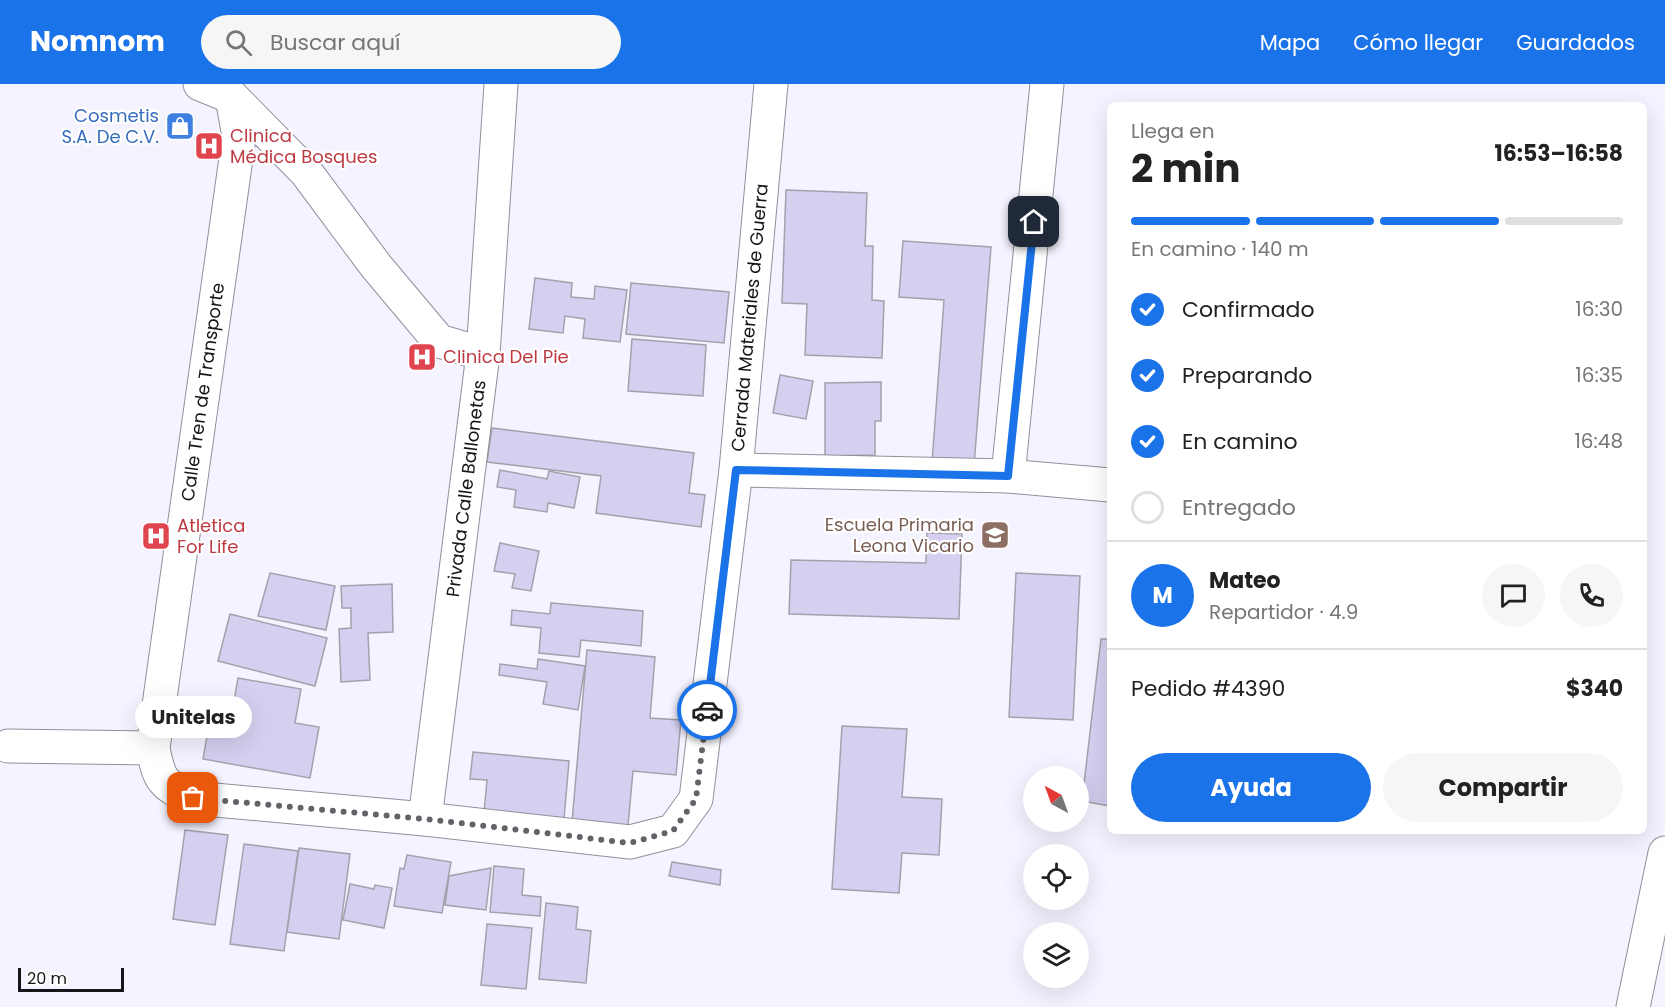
<!DOCTYPE html>
<html lang="es">
<head>
<meta charset="utf-8">
<style>
	:root { --surface:#fff; --page:#f6f6f6; --text:#222; --muted:#767676; --line:#e0e0e0; --accent:#1a73e8 }
	body { margin:0; font-family:Poppins,sans-serif; background:var(--page); color:var(--text); height:100vh; display:flex; flex-direction:column; font-size:22px; white-space:nowrap }
	* { box-sizing:border-box; margin:0 }
	p { font-size:20px; color:var(--muted) }
	.icon { flex:none; width:33px; height:33px; fill:none; stroke:currentColor; stroke-width:2; stroke-linecap:round; stroke-linejoin:round }
	.map { position:relative; flex:1; overflow:hidden }
	.drawer { position:absolute; left:1107px; top:18px; width:540px; height:732px; display:flex; flex-direction:column; background:var(--surface); border-radius:9px; box-shadow:0 6px 24px #0002 }
	.drawer>* { flex:none }
	.needle { width:39px; rotate:319deg }
	.controls { position:absolute; left:1023px; top:682px; display:grid; gap:12px }
	.controls a { display:grid; place-items:center; width:66px; height:66px; border-radius:50%; background:var(--surface); box-shadow:0 6px 24px #0002; font-size:30px }
	.scale { position:absolute; left:18px; bottom:15px; width:106px; box-sizing:border-box; padding-left:6px; border:3px solid #151418; border-top:0; font-size:16px; line-height:21px; white-space:nowrap; color:#151418; -webkit-text-stroke:4px #fff; paint-order:stroke }
	.pin { position:absolute; display:grid; place-items:center; width:51px; height:51px; color:#fff; margin:-26px; border-radius:12px; box-shadow:0 3px 9px #0006 }
	.courier { position:absolute; display:grid; place-items:center; width:60px; height:60px; margin:-30px; border:4px solid #1a73e8; border-radius:50%; background:#fff; color:#222; box-shadow:0 2px 8px #0007 }
	.bubble { position:absolute; height:42px; border-radius:21px; background:var(--surface); box-shadow:0 6px 24px #0002; font-size:20px; font-weight:700; line-height:42px; text-align:center }
	.head em { font-style:normal; font-weight:700 }
	.head div { display:flex; flex-direction:column-reverse }
	.head { display:flex; align-items:center; justify-content:space-between; height:102px; padding:0 24px }
	h1 { font-size:39px; font-weight:700; line-height:45px }
	.bar { display:grid; grid-template-columns:repeat(4,1fr); gap:9px 6px; align-content:center; height:72px; padding:0 24px }
	.bar i { height:8px; border-radius:4px; background:var(--line) }
	.bar .current { background:var(--accent) }
	.bar p { grid-column:span 4 }
	.line { display:flex; align-items:center; gap:15px; padding:0 24px; border-top:2px solid var(--line) }
	.line div { flex:1 }
	.round { display:grid; place-items:center; flex:none; width:63px; height:63px; border-radius:32px; background:var(--page) }
	ol { padding:0 24px; list-style:none }
	li { display:flex; align-items:center; gap:18px; height:66px }
	li p { margin-inline-start:auto }
	li .icon { padding:6px; border-radius:50%; background:var(--accent); color:#fff; stroke-width:4 }
	li:last-child { color:var(--muted) }
	li i { width:33px; height:33px; border:3px solid var(--line); border-radius:50% }
	.button { display:flex; gap:12px; margin-top:auto; padding:12px 24px }
	.button a { flex:1; height:69px; border-radius:36px; background:var(--accent); color:#fff; font-size:24px; font-weight:700; line-height:69px; text-align:center }
	.button a+a { background:var(--page); color:var(--text) }
	header { display:flex; align-items:center; gap:36px; box-sizing:border-box; height:84px; padding:0 30px; background:var(--accent); color:#fff }
	header strong { font-size:28px }
	nav { display:flex; gap:33px; margin-inline-start:auto; font-size:21px }
	.search { width:420px; height:54px; background:var(--page); display:flex; align-items:center; gap:15px; box-sizing:border-box; padding:0 21px; border-radius:33px; color:var(--muted); font-size:22px }
	.map>svg:first-child { display:block }
</style>
</head>
<body>
<header>
<strong>Nomnom</strong>
<div class="search"><svg class="icon" aria-label="search" viewBox="0 0 24 24"><circle cx="10" cy="10" r="6"/><path d="M15 15l6 6"/></svg>Buscar aquí</div>
<nav><a>Mapa</a><a>Cómo llegar</a><a>Guardados</a></nav>
</header>
<div class="map">
<svg width="1665" height="923" viewBox="0 0 1665 923">
	<rect width="100%" height="100%" fill="#f5f3ff"/>
	<path fill="#d6cff0" stroke="#a3a1ac" stroke-width="1.5" d="M786 106 867 109 865 162H873L872 216 884 217 882 274 805 271 807 220 782 219Z
		M903 157 991 163 974 382 932 379 944 216 899 213Z
		M535 194 572 199 571 213 594 215 595 202 627 206 620 258 583 254 585 235 565 232 563 249 529 245Z
		M631 199 729 208 724 259 626 250Z
		M632 255 706 261 703 312 628 307Z
		M780 291 813 297 806 335 773 329Z
		M881 298V337H875V371L825 372V299Z
		M492 344 694 369 689 409 705 411 701 443 596 429 601 392 487 378Z
		M500 386 547 395 549 387 580 393 574 424 548 419 547 428 514 423 516 406 497 403Z
		M927 449 962 450 959 535 789 530 791 476 926 479Z
		M500 459 539 467 531 507 512 504 515 490 494 487Z
		M270 489 335 502 326 546 258 532Z
		M1016 489 1080 492 1073 636 1009 633Z
		M392 500 393 548 368 549 370 596 341 598 339 545 351 544V524H342L341 502Z
		M551 519 643 527 641 562 581 556 579 573 539 569 541 544 511 541 512 526 550 530Z
		M230 530 327 554 315 602 218 577Z
		M1101 555H1110V722L1082 717Z
		M587 566 655 573 650 634 681 636 676 691 633 687 628 742 572 738Z
		M538 575 585 582 578 626 543 620 547 598 499 591 500 580 537 585Z
		M238 594 301 605 295 639 319 643 310 694 203 675 209 641 229 645Z
		M842 642 907 645 902 713 942 715 939 771 902 769 899 809 832 805Z
		M473 668 569 677 564 735 484 729 487 696 470 695Z
		M185 746 228 751 215 841 173 835Z
		M244 760 298 767 284 867 230 860Z
		M299 764 350 770 339 855 287 848Z
		M407 771 451 778 442 829 394 822 400 784 404 785Z
		M672 778 721 786 720 801 669 792Z
		M494 782 524 785 522 811 541 813 540 832 490 828Z
		M491 784 486 826 445 821 449 792Z
		M350 800 374 805 375 801 392 804 384 844 343 836Z
		M546 819 578 823 576 845 591 847 586 899 539 895Z
		M487 840 532 844 526 905 481 901Z"/>
	<g fill="none" stroke-linecap="round" stroke-linejoin="round">
		<g stroke="#918f9a" stroke-width="35">
			<g id="minor">
				<path d="M200 0 232 13 306 88 376 182 439 257 483 270"/>
				<path id="s1" d="M232 13 239 53 153 664C159 696 162 701 193 714L425 735 630 758 673 747 696 715 736 386 771 0"/>
				<path d="M736 386 1008 392 1110 401"/>
				<path d="M1008 392 1047 0"/>
				<path d="M8 662 153 664"/>
				<path id="s2" d="M425 735 483 270 501 0"/>
				<path d="M1633 923 1665 769"/>
			</g>
		</g>
		<use href="#minor" stroke="#fff" stroke-width="33"/>
	</g>
	<g fill="none" stroke-linecap="round" stroke-linejoin="round">
		<path stroke="#636269" stroke-width="6" stroke-dasharray="0 10.8" d="M193 714 425 735 630 759 673 747 696 715 707 626"/>
		<path stroke="#1a73e8" stroke-width="8" d="M707 626 736 386 1008 392 1034 138"/>
	</g>
	<defs>
		<g id="shop-square" transform="scale(1.5)"><rect x="-9" y="-9" width="18" height="18" rx="4" fill="#3f7fe0" stroke="#fff"/><path d="M-5-2.5h2.3a2.7 3.5 0 0 1 5.4 0H5L5.5 6h-11ZM-1.5-2.5h3a1.5 2.3 0 0 0-3 0Z" fill="#fff"/></g>
		<g id="hospital-square" transform="scale(1.5)"><rect x="-9" y="-9" width="18" height="18" rx="4" fill="#e0444e" stroke="#fff"/><path d="M-5-5h3v3.5h4V-5h3V5h-3V1.5h-4V5h-3Z" fill="#fff"/></g>
		<g id="school-square" transform="scale(1.5)"><rect x="-9" y="-9" width="18" height="18" rx="4" fill="#8d6e63" stroke="#fff"/><path d="M0-5L7-2L0 1L-7-2ZM-4 1L0 2.5L4 1V4Q0 6-4 4Z" fill="#fff"/></g>
	</defs>
	<g fill-rule="evenodd">
		<use href="#shop-square" x="180" y="42"/>
		<use href="#hospital-square" x="209" y="62"/>
		<use href="#hospital-square" x="422" y="273"/>
		<use href="#school-square" x="995" y="451"/>
		<use href="#hospital-square" x="156" y="452"/>
	</g>
	<g text-anchor="middle" stroke-width="4.5" stroke-linejoin="round" paint-order="stroke">
		<g font-size="18" fill="#366cbe" stroke="#fff" text-anchor="end">
			<text x="159" y="38">Cosmetis<tspan x="159" dy="21">S.A. De C.V.</tspan></text>
		</g>
		<g font-size="18" fill="#be3a42" stroke="#fff" text-anchor="start">
			<text x="230" y="58">Clinica<tspan x="230" dy="21">Médica Bosques</tspan></text>
			<text x="443" y="279">Clinica Del Pie</text>
			<text x="177" y="448">Atletica<tspan x="177" dy="21">For Life</tspan></text>
		</g>
		<g font-size="18" fill="#151418" stroke="#fff">
			<text dy="6" stroke="none"><textPath href="#s1" startOffset="1734">Cerrada Materiales de Guerra</textPath></text>
			<text transform="translate(203 308) rotate(-82)" y="6">Calle Tren de Transporte</text>
			<text dy="6" stroke="none"><textPath href="#s2" startOffset="333">Privada Calle Ballonetas</textPath></text>
		</g>
		<g font-size="18" fill="#785e54" stroke="#fff" text-anchor="end">
			<text x="974" y="447">Escuela Primaria<tspan x="974" dy="21">Leona Vicario</tspan></text>
		</g>
	</g>
</svg>
<div class="controls">
<a><svg class="needle" viewBox="-14 -14 28 28"><path d="M0-13l5 13h-10z" fill="#e53935"/><path d="M0 13l5-13h-10z" fill="#767676"/></svg></a>
<a><svg class="icon" aria-label="locate" viewBox="0 0 24 24"><circle cx="12" cy="12" r="6"/><path d="M12 2v4M12 18v4M2 12h4M18 12h4"/></svg></a>
<a><svg class="icon" aria-label="layers" viewBox="0 0 24 24"><path d="M12 4l9 5-9 5-9-5zM3 14l9 5 9-5"/></svg></a>
</div>
<div class="scale">20 m</div>
<div class="pin" style="left:193px;top:714px;background:#ea580c"><svg class="icon" aria-label="bag" viewBox="0 0 24 24"><path d="M5 8h14l-1 12H6zM9 8a3 3 0 0 1 6 0"/></svg></div>
<div class="pin" style="left:1034px;top:138px;background:#1f2937"><svg class="icon" aria-label="home" viewBox="0 0 24 24"><path d="M3 11l9-7 9 7M6 9v11h12V9"/></svg></div>
<div class="courier" style="left:707px;top:626px"><svg class="icon" aria-label="car" viewBox="0 0 24 24"><path d="M5 17H2v-5l4-1 3-4h7l3 4 3 1v5h-3M9 17h6M6 11h13"/><circle cx="7" cy="17" r="2"/><circle cx="17" cy="17" r="2"/></svg></div>
<div class="bubble" style="left:135px;top:612px;width:117px">Unitelas</div>
<section class="drawer">
<div class="head"><div><h1>2 min</h1><p>Llega en</p></div><em>16:53–16:58</em></div>
<div class="bar"><i class="current"></i><i class="current"></i><i class="current"></i><i></i><p>En camino · 140 m</p></div>
<ol>
<li><svg class="icon" aria-label="check" viewBox="0 0 24 24"><path d="M5 12l5 5 9-10"/></svg>Confirmado<p>16:30</p></li>
<li><svg class="icon" aria-label="check" viewBox="0 0 24 24"><path d="M5 12l5 5 9-10"/></svg>Preparando<p>16:35</p></li>
<li><svg class="icon" aria-label="check" viewBox="0 0 24 24"><path d="M5 12l5 5 9-10"/></svg>En camino<p>16:48</p></li>
<li><i></i>Entregado</li>
</ol>
<div class="line" style="height:108px"><b class="round" style="background:var(--accent);color:#fff">M</b><div><b>Mateo</b><p>Repartidor · 4.9</p></div><a class="round"><svg class="icon" aria-label="chat" viewBox="0 0 24 24"><path d="M4 5h16v11H9l-5 4z"/></svg></a><a class="round"><svg class="icon" aria-label="phone" viewBox="0 0 24 24"><path d="M5 4h4l2 5-3 2q2 4 5 5l2-3 5 2v4C11 20 4 13 5 4z"/></svg></a></div>
<div class="line" style="height:78px"><div>Pedido #4390</div><b>$340</b></div>
<div class="button"><a>Ayuda</a><a>Compartir</a></div>
</section>
</div>
</body>
</html>
